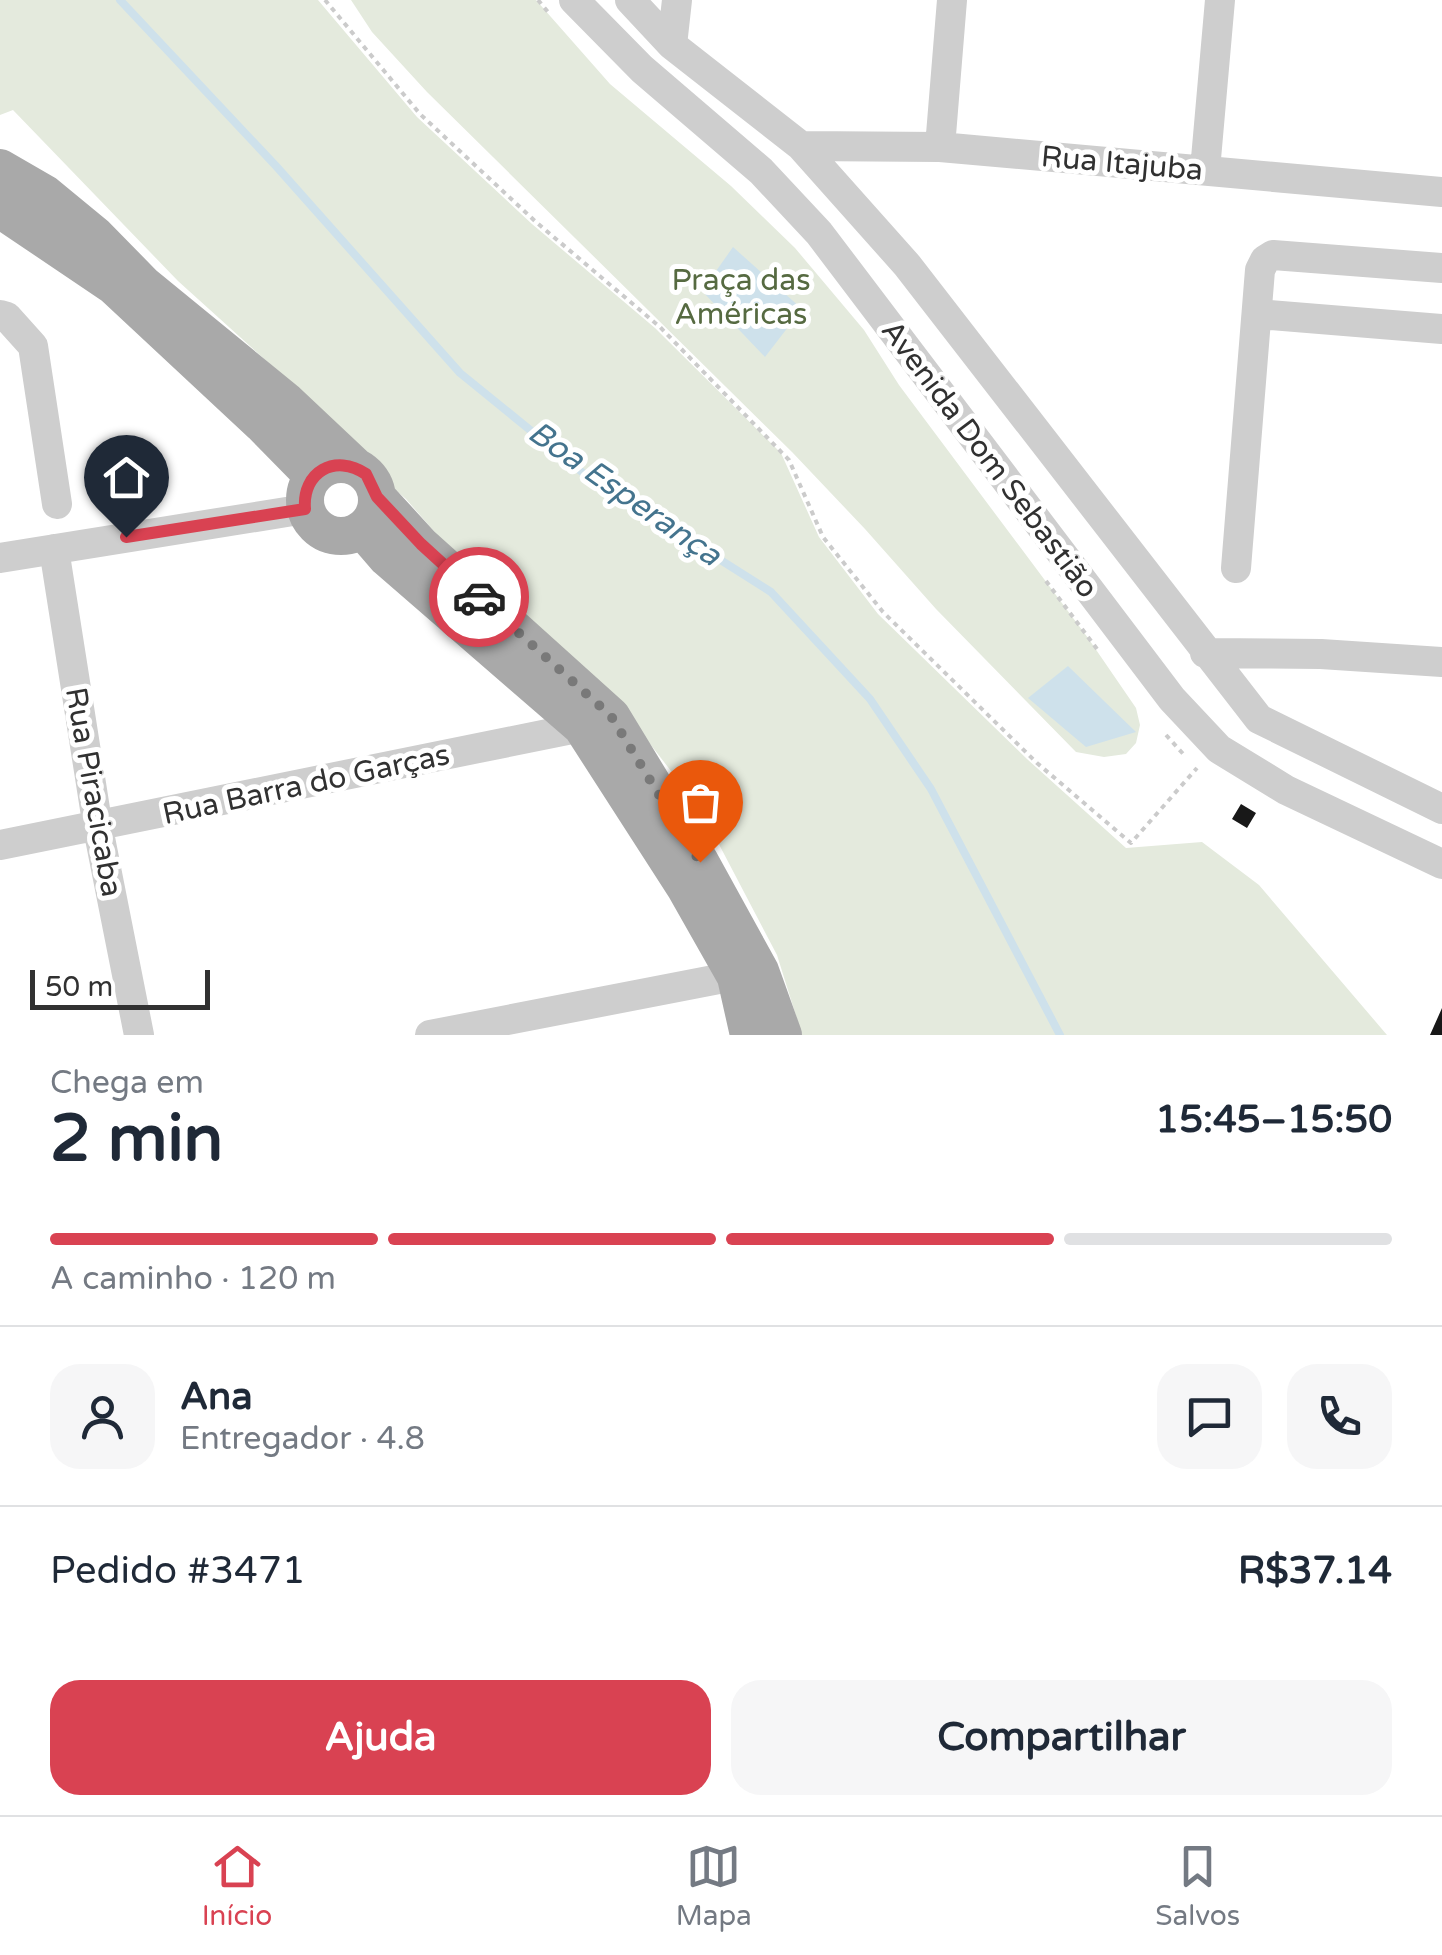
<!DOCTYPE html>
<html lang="pt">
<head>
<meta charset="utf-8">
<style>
	:root { --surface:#fff; --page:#f6f6f7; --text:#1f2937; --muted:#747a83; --line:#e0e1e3; --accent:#d94252 }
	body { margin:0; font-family:"Varela Round",sans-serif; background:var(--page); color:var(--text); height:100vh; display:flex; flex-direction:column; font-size:38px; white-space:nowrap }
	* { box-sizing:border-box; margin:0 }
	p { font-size:32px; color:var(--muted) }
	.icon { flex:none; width:55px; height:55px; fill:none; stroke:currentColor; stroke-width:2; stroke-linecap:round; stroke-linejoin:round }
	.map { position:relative; height:1035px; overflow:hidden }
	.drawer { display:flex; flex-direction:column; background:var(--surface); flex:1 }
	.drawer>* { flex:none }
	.scale { position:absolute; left:30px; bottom:25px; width:180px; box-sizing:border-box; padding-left:10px; border:5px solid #313131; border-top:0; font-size:28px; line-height:35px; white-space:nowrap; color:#313131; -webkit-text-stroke:8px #fff; paint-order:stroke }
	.pin { position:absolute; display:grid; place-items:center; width:85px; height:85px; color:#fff; margin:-102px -42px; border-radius:50% 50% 50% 0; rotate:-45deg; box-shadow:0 0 10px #0007 }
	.pin .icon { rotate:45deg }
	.courier { position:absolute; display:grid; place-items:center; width:100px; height:100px; margin:-50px; border:8px solid #d94252; border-radius:50%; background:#fff; color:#222; box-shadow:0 2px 12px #0007 }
	.headline em { font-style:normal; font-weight:700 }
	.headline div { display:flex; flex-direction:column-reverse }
	.headline { display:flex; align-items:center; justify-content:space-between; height:170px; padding:0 50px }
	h1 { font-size:65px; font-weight:700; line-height:75px }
	.bar { display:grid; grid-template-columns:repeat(4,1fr); gap:15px 10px; align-content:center; height:120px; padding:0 50px }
	.bar i { height:12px; border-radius:8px; background:var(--line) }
	.bar .current { background:var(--accent) }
	.bar p { grid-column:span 4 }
	.line { display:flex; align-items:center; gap:25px; padding:0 50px; border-top:2px solid var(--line) }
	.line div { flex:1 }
	.round { display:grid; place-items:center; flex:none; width:105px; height:105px; border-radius:30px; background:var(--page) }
	.primary-button { display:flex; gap:20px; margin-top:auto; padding:20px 50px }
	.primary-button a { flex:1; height:115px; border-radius:30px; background:var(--accent); color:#fff; font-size:40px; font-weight:700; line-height:115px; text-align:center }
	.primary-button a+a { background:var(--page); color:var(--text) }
	.dock { display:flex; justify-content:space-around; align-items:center; height:140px; border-top:2px solid var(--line); background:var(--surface); font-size:28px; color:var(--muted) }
	.dock a { display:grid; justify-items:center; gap:5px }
	.dock .current { color:var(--accent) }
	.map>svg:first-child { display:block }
</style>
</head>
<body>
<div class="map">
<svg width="1442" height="1035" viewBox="0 0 1442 1035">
	<rect width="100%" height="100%" fill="#fff"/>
	<path fill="#e4eadd" d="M0 0H318L417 117 532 224 655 328 781 453 819 537 878 614 1027 759 1126 848 1202 842 1259 885 1387 1035H802L777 955 701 810 607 688 472 575 406 499 315 419 283 376 178 281 13 110 0 115Z
		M351 0H536L610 84 731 186 795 248 864 330 899 385 1088 638 1136 708 1140 725 1136 743 1126 754 1104 757 1076 752 936 609 865 529 792 452 427 92 372 32Z"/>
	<path fill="#cee1eb" d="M733 247 802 309 765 357 702 291Z
		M1068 666 1136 732 1086 747 1028 698Z"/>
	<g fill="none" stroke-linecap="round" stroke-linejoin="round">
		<path stroke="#cee1eb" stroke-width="8" d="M120 0 276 166 460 373 583 473 771 592 870 699 931 789 1060 1035"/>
	</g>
	<path fill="#181818" d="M1241 804 1256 813 1247 828 1232 819Z
		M1442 1008V1035H1430Z"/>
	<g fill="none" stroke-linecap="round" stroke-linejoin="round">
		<path stroke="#cbcbcb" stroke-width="4" stroke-dasharray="5 5" stroke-linecap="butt" d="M325 0 420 114 536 222 660 327 789 460 823 537 883 612 1037 763 1131 843 1197 768
			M538 0 548 12
			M1046 581 1100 653
			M1166 735 1186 757"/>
		<path stroke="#cecece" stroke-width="30" d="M574 0 642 69 761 171 819 233 1172 699 1219 749 1286 790 1442 864
			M630 0 672 45 801 146 907 265 1259 719 1442 809
			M672 45 677 0
			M801 146 940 147 1442 192
			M940 147 952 0
			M1205 170 1220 0
			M1258 314 1442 329
			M0 315 7 317 33 346 57 504
			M54 549 98 828 139 1035
			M0 558 305 509
			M1236 568 1260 270 1265 260 1273 255 1442 268
			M1205 653 1321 654 1442 662
			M0 845 582 727 599 720
			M430 1035 755 972"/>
		<path stroke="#a9a9a9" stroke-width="38" d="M0 168 45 194 96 236 144 285 287 402 355 466
			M0 209 114 286 262 424 313 476
			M305 500a36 36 0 1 1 72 0a36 36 0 1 1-72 0Z
			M377 497 421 545 611 716 700 862 760 971 783 1035
			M362 529 387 558 582 727 685 887 736 977 749 1035"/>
	</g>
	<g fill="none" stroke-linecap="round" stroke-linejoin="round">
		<path stroke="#797979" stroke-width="10" stroke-dasharray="0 18" d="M479 597 611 716 700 862"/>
		<path stroke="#d94252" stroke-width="12" d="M126 537 305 509C302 472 335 453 366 474L377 497 421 544 479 597"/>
	</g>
	<g text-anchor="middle" stroke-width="10" stroke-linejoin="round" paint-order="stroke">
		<g font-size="30" fill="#313131" stroke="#fff">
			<text transform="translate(1122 163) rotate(5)" y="10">Rua Itajuba</text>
			<text transform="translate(990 459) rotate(53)" y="10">Avenida Dom Sebastião</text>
			<text transform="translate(306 784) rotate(-12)" y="10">Rua Barra do Garças</text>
			<text transform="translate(94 792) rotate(80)" y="10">Rua Piracicaba</text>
		</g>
		<g font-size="30" fill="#566a41" stroke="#fff">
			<text x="741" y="290">Praça das<tspan x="741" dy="34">Américas</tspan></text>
		</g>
		<g font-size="32" font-style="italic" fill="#44748e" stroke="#fff">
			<text transform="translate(625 493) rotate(35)" y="11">Boa Esperança</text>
		</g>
	</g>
</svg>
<div class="scale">50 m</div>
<div class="pin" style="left:700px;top:862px;background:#ea580c"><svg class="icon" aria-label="bag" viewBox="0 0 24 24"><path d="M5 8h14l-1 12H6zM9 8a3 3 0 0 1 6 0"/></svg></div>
<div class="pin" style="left:126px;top:537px;background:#1f2937"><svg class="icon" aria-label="home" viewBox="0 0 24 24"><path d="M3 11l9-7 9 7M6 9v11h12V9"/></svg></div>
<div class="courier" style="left:479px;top:597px"><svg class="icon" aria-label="car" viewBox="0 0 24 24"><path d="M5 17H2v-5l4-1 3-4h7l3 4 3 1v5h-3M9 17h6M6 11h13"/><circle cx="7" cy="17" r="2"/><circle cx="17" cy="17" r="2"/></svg></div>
</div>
<section class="drawer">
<div class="headline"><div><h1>2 min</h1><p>Chega em</p></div><em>15:45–15:50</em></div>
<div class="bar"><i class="current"></i><i class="current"></i><i class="current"></i><i></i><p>A caminho · 120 m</p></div>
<div class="line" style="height:180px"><a class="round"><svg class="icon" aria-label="person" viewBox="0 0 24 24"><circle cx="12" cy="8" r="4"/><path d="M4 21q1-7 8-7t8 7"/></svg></a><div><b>Ana</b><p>Entregador · 4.8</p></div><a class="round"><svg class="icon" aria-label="chat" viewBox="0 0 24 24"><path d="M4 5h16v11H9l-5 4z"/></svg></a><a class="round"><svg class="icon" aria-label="phone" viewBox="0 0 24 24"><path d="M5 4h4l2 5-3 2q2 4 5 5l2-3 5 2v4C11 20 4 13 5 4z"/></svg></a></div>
<div class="line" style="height:130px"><div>Pedido #3471</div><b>R$37.14</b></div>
<div class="primary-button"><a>Ajuda</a><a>Compartilhar</a></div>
</section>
<nav class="dock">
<a class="current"><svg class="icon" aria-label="home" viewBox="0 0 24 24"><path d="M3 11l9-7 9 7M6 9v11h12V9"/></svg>Início</a>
<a><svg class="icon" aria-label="map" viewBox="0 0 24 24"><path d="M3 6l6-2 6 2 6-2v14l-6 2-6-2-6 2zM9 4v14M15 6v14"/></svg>Mapa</a>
<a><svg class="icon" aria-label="saved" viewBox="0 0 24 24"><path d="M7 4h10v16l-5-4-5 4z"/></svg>Salvos</a>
</nav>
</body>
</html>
